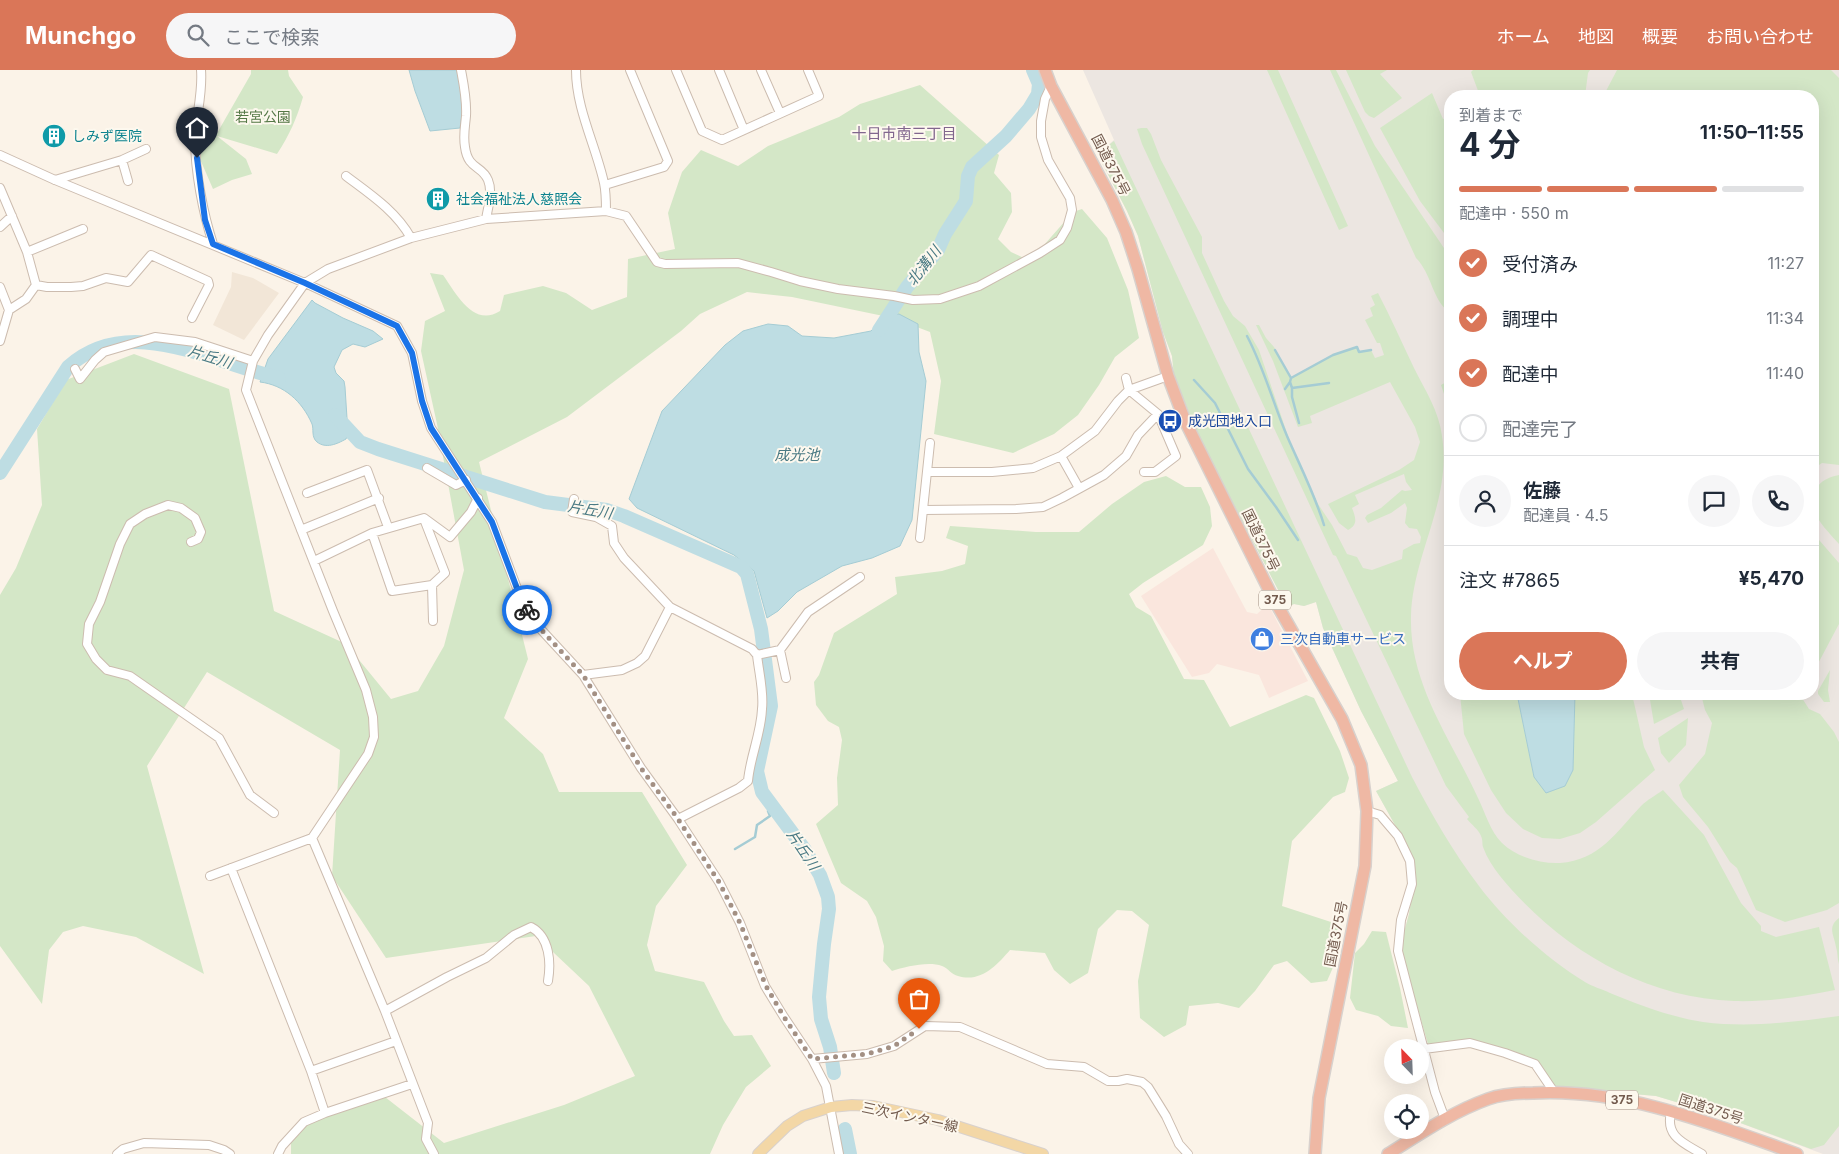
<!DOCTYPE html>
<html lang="ja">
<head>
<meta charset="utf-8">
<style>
	:root { --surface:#fff; --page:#f6f6f7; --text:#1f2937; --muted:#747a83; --line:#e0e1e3; --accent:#da7658 }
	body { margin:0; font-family:Inter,"Noto Sans JP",sans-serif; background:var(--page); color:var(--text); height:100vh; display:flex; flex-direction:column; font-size:19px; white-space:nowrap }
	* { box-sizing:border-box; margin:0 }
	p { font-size:16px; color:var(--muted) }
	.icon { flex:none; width:28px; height:28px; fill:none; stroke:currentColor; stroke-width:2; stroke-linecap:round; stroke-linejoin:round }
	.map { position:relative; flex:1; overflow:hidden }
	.panel { position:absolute; left:1444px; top:20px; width:375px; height:610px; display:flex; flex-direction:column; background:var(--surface); border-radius:20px; box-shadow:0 5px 20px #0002 }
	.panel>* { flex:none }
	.needle { width:32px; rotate:337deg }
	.fabs { position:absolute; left:1384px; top:969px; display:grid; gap:10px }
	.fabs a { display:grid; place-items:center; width:45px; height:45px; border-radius:50%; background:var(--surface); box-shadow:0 5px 20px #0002; font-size:25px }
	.pin { position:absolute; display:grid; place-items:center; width:42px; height:42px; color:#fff; margin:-51px -21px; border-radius:50% 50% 50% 0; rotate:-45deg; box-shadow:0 0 5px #0007 }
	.pin .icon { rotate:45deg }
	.courier { position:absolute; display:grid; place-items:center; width:50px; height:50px; margin:-25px; border:4px solid #1a73e8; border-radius:50%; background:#fff; color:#222; box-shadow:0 1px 6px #0007 }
	.summary em { font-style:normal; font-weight:700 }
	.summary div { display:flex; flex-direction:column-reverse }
	.summary { display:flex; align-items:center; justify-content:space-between; height:85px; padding:0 15px }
	h1 { font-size:32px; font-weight:700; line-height:38px }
	.bar { display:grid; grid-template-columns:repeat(4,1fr); gap:8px 5px; align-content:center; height:60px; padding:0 15px }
	.bar i { height:6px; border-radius:4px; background:var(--line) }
	.bar .active { background:var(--accent) }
	.bar p { grid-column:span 4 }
	.line { display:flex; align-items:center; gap:12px; padding:0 15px; border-top:1px solid var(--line) }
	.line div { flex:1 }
	.round { display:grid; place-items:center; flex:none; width:52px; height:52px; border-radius:26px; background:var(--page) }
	ol { padding:0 15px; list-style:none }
	li { display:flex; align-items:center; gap:15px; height:55px }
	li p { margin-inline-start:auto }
	li .icon { padding:5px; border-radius:50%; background:var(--accent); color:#fff; stroke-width:4 }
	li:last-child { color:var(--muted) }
	li i { width:28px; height:28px; border:2px solid var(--line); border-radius:50% }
	.primary-button { display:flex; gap:10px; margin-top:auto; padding:10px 15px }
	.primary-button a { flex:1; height:58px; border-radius:30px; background:var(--accent); color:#fff; font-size:20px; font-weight:700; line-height:58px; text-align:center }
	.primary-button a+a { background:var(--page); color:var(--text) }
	header { display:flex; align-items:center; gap:30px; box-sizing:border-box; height:70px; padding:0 25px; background:var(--accent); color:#fff }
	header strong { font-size:24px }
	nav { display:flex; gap:28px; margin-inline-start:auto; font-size:18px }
	.search { width:350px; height:45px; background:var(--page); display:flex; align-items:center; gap:12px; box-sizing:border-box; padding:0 18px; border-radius:28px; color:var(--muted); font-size:19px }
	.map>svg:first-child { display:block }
</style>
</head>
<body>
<header>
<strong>Munchgo</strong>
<div class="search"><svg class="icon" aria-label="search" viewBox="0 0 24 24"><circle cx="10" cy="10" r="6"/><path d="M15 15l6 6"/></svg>ここで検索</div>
<nav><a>ホーム</a><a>地図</a><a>概要</a><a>お問い合わせ</a></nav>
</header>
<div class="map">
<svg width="1839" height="1084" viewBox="0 0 1839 1084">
	<rect width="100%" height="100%" fill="#fbf3e8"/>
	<path fill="#f2e6d7" d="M232 202 253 208 279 223 244 270 213 255 231 217Z"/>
	<path fill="#fae6dd" d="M1213 478 1247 542 1257 544 1268 534 1308 611 1269 628 1259 605 1217 594 1209 603 1192 607 1141 526Z"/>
	<path fill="#ece6e1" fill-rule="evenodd" d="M1083 0H1839V1084H1823L1716 1044 1656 1026 1553 1017 1539 994 1479 972 1428 974 1400 877 1409 844 1415 805 1409 780 1376 721 1398 711 1361 641 1323 558 1316 532 1304 536 1294 534 1287 537 1203 375 1174 306 1172 286 1163 262 1138 166 1127 141 1101 91 1102 80 1114 70ZM1450 26H1812V624H1450Z"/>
	<path fill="#d4e7c7" d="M251 0H288L289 6 303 27C297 48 289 66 277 84L217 66 246 89 252 104 232 110 213 119 200 89 207 57 216 65 251 4Z
		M1267 0H1278L1348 156 1339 160Z
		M1330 0H1336L1375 76 1448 184 1450 191V243C1432 230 1432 204 1416 188Z
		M1346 0H1387L1380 4 1402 28 1374 48 1369 46 1365 42Z
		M1473 0H1590L1588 3 1585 26H1480L1471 2Z
		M1617 0H1831L1839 8V395L1822 393 1813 399 1812 26H1606V21Z
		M920 15 999 85 994 103 1011 123 1012 142 998 169 1011 182 1030 191 1073 142 1082 139 1107 168 1128 220 1139 268 1115 287 1099 315 1078 345 1054 364 1013 383 934 364 941 311 930 262 893 248 792 227 747 222 700 244 681 261 567 347 479 392 528 589 504 648 543 684 559 722H642L687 795 656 836 647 875 655 901 704 912 724 951 734 966 752 965 771 996 746 1017 723 1055 710 1084H291V1059L385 1027 444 1073 564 1035 635 1006 589 916 536 866 386 888 332 806 340 680 207 602 147 696 204 904 136 867 83 856 63 862 49 880 42 934 0 876V525L16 498 42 435 37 359 66 310 134 284 229 319 274 541 346 574 391 629 418 621 444 576 464 500 437 354 421 281 425 251 445 241 430 203 443 205C456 223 473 258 500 241L504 225 543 216 566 223 592 240 627 227 628 189 675 179 668 143 682 102 701 80 738 96 768 76 839 47 860 34Z
		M1432 23 1443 49 1450 46V171L1420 131 1380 58Z
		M1141 58H1147L1151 64 1161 90 1202 167V183L1224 231 1233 246 1245 256 1259 280 1292 378 1318 434 1332 455 1347 484 1357 487 1363 498 1372 500 1402 489 1403 480 1414 474 1420 473 1421 467 1417 459 1409 458 1405 453 1407 438 1405 433 1391 443 1368 453 1365 448 1367 445 1381 438 1402 420 1405 421 1412 420 1406 412 1404 404 1355 425 1359 434 1352 438C1356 448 1358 455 1348 460L1339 453 1328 434 1399 400 1414 390 1420 372 1415 357 1390 312 1310 346 1312 353 1298 357 1273 291 1256 255H1259L1266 268 1274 277 1291 308 1333 285 1357 277 1359 282 1371 280 1375 288 1384 285 1380 273H1377L1365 250 1373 246 1370 238 1375 235 1371 226 1378 223C1391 248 1402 273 1414 298 1425 320 1439 341 1442 366 1452 431 1413 483 1411 546 1409 614 1451 669 1478 728 1485 742 1490 761 1502 773 1516 787 1541 794 1560 793 1600 790 1616 762 1641 736 1647 730 1656 725 1663 720L1704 765 1741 833 1761 856V861L1776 867 1819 857 1835 920C1801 927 1768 932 1734 931 1641 928 1557 876 1500 806 1493 797 1487 788 1483 777 1482 774 1483 770 1481 766 1479 760 1471 754 1467 749L1469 747 1446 716 1336 486 1333 485 1142 74 1137 59Z
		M1114 71 1412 707C1432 745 1453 782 1479 816 1505 851 1548 890 1585 912 1593 917 1602 919 1610 923 1639 935 1671 947 1703 952 1749 958 1794 952 1839 946V1056L1824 1075 1811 1079 1716 1044 1656 1026 1553 1017C1548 1010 1544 999 1538 994 1517 977 1455 974 1428 974L1400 877 1409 844 1415 805 1409 780 1376 721 1398 711 1361 641 1323 558 1316 532 1304 536 1294 534 1287 537 1203 375 1188 340 1174 306 1172 286 1163 262 1138 166 1127 141 1101 91 1102 80Z
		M1450 310V329L1445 327 1441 315Z
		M1839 405V474C1826 459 1801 437 1818 416 1824 409 1830 407 1839 405Z
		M1166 406 1185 417H1201L1210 437 1212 456 1203 475 1143 513 1129 524 1136 537 1151 546 1184 609 1204 610 1230 657 1306 625 1314 628 1340 681 1349 708 1345 722 1333 727 1292 771 1282 836 1334 853 1342 860 1335 893 1327 911 1311 913 1287 891 1274 895 1255 921 1239 938 1218 933 1189 936 1186 955 1164 967 1140 948 1138 911 1149 855 1132 841 1117 840 1098 859 1088 903 1070 914 1054 900 1045 883 1010 880C997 895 981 913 958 906 952 905 948 898 942 896 928 891 905 897 892 901L883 891 884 876 876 847 867 831 841 813 816 754 838 735 837 708 842 670 839 657 828 651 816 635 814 612 819 605 834 563 897 524 895 507 942 501 965 494 968 476 946 468 950 456 1036 462H1079L1112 434 1144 412Z
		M1813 463 1839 493V554L1813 603Z
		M1450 487V558L1447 536Z
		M1830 600 1828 620 1830 632H1824L1818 624V621Z
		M1460 624H1517L1534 707 1575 624H1632L1644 677 1655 700 1596 752 1580 763 1560 769 1542 768 1523 759 1506 743 1491 720 1464 664Z
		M1649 624H1679L1684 639 1654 654Z
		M1701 624H1803L1802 628 1809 639 1820 644 1834 662 1839 672V833L1827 840 1785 852 1756 840 1737 798 1730 792 1708 757 1683 727 1679 715 1705 684 1712 653 1705 640Z
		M1688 648 1686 675 1669 693 1661 683 1658 668Z
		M1839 848V894C1837 888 1838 883 1836 877 1834 865 1827 857 1839 848Z
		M1372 861 1386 862 1400 918 1408 958 1391 956 1378 946 1356 940 1350 928 1355 883 1364 874Z"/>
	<path fill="#bedde3" stroke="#a5ccd4" d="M409 0H458L462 21 463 39 460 58 430 61 415 21Z
		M312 230 315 233 343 248 373 261 383 269 365 277 353 274 342 280 334 297 336 303 344 311 345 317 348 364 346 369C337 374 326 379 317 372 311 367 314 359 312 354 302 331 284 315 260 312L268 289Z
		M899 244 918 254 919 282 926 311 912 450 900 476 872 488 842 496 797 522 778 541 767 548 754 501 734 485 637 438 629 429 662 341 725 275 743 261 768 254 788 256 802 266 834 268 871 261 885 246Z
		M1517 624H1575L1573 700 1565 716 1546 723 1534 707Z"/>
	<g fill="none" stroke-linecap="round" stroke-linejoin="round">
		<path stroke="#a5ccd4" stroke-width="2.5" d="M1247 266C1264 298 1273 333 1287 366 1300 396 1315 425 1324 455
			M1275 280 1291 308
			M1194 310 1215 333 1248 399 1276 437 1298 470
			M1290 312 1291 308 1333 285 1357 277 1359 282 1371 280
			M1292 318V327L1299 353
			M1285 319 1290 312 1292 318 1329 313
			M735 779 755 767 757 755 770 746 768 741 773 737"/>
		<path stroke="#bedde3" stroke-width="14" d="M879 260 907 217 938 180 945 164 966 131 968 106 972 97 1006 66 1029 39 1038 24 1039 14 1033 0
			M335 345 360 372 378 379 545 432 607 440 624 446 741 497 747 504 761 559 771 636 757 701 762 722 805 780 820 805 828 827 829 839 824 874 819 927 821 949 830 977 834 1003
			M0 403 68 297C129 242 212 293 279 308
			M845 1059 850 1084"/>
		<g stroke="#ccbcaf" stroke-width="10">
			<path id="minor" d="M201 0C203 23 196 45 195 69 195 101 203 143 213 174
				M461 0C464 16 467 30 466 46 465 57 463 66 465 77 468 100 482 95 488 110 493 122 488 137 486 149
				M576 0C576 39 596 76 604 113 606 122 606 132 606 141
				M676 0 702 61 722 70 819 26 808 0
				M719 0 744 60
				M761 0 780 43
				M0 85 55 110 305 213 397 256 412 283 422 331 431 358 492 452 521 529 535 553 583 605 641 698 678 749 719 812 740 853 765 916 784 947 812 989 826 1016 839 1084
				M122 90 128 111
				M346 106C370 124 396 141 411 168
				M55 110 122 90 146 79
				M605 115 664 97 668 91 630 0
				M0 118 27 182 36 215
				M0 157 12 146
				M27 182 83 159
				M36 215 47 217H71L83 216 106 208 128 212 151 185 208 211 209 215 192 248
				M0 217 9 240
				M0 271 9 240 26 229 36 215
				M75 299 80 309 95 290 104 282 155 267 195 272 253 291
				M1126 308 1129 320 1158 344 1176 386 1155 402H1144
				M1061 386 1079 418
				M427 398 456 415 466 410
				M928 402H992L1033 398 1061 386 1095 361 1118 331 1129 320 1168 306
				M307 423 367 400 388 457
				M574 429 572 442 596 447 612 456 614 473 624 488 670 537 752 579 757 585C759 603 764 622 762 639 761 664 750 687 748 711L739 718 678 749
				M924 440 1016 439 1043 437 1062 428 1104 405 1126 386 1138 365 1158 344
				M301 460 379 428
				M372 463 392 521 432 515 445 503 424 449
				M920 468 930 373
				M191 472 198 469 201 462 195 448 181 438 168 435 145 444 130 454 120 474 100 532 89 554 87 574 96 589 107 600 130 606 219 668 250 725 274 743
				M314 491 372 463 424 448 450 467 471 442 478 428
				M432 515 433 551
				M780 580 786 608
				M757 585 780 580 808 542 860 507
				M583 605 622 600 637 593 645 586 670 537
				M1367 741 1380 745 1398 766 1410 791 1412 814 1401 850 1398 881 1435 1022 1445 1049
				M312 768 385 941 428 1053 426 1069 434 1084
				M231 798 311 1001 325 1043
				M210 806 312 768 368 684 374 667 373 647 366 620 333 541 246 320 253 291 268 265 305 213 328 199 411 168 486 149 606 141 626 146 657 192 665 194 738 193 771 202 800 211 838 219 894 226 913 230 940 229 979 216 1040 183 1060 170 1067 158 1072 140 1070 128 1048 90 1041 67V51L1045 29 1051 16
				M385 941 447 907 486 888 514 865 531 857C550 867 551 893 548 911
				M1424 979 1470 973 1505 983 1535 994 1554 1022
				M812 989 867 984 894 976 925 956 960 957 1047 994 1084 997 1108 1011H1118L1127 1009 1142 1012 1148 1017 1166 1046 1179 1074 1188 1084
				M311 1001 396 971
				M1671 1042C1665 1067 1684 1073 1702 1084
				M117 1084 123 1079 144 1073 209 1075 224 1080 230 1084
				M278 1084 282 1076 304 1052 325 1043 412 1014"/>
		</g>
		<g stroke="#d8d1cd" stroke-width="12">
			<path id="major" d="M758 1084 787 1056 803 1046 831 1037 852 1035 873 1036 938 1050 1043 1084"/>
		</g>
		<g stroke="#d8d1cd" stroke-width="14">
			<path id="highway" d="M1045 0 1051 16 1112 130 1126 162 1138 199 1168 306 1185 351 1272 526 1342 649 1361 695 1367 741 1365 796 1319 1028 1315 1084
				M1388 1084C1420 1064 1452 1042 1488 1029 1502 1024 1518 1023 1533 1023 1624 1018 1713 1054 1797 1084"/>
		</g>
		<use href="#minor" stroke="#fff" stroke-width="8"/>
		<use href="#major" stroke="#f3d7a6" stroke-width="10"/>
		<use href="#highway" stroke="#efb8a4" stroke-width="11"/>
	</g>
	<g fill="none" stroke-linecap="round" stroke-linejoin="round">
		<path stroke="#a39084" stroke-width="5" stroke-dasharray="0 9" d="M527 540 535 553 583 605 641 698 678 749 719 812 740 853 766 916 784 947 812 989 867 984 894 976 919 959"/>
		<path stroke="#1a73e8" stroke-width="6" d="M197 88 205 150 213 174 305 213 397 256 412 283 422 331 431 358 492 452 521 529 527 540"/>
	</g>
	<defs>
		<g id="building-disc" transform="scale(1.25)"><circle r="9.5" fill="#0f9aa8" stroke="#fdf8ee"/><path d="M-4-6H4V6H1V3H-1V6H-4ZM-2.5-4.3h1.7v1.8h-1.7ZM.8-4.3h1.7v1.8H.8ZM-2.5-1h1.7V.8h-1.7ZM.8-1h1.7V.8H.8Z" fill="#fff"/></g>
		<g id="bus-disc" transform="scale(1.25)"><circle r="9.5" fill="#1a4fb4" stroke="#fdf8ee"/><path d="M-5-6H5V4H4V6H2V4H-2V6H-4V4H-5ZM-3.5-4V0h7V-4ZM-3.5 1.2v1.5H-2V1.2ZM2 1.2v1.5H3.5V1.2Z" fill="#fff"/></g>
		<g id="shop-disc" transform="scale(1.25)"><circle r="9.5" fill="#3f7fe0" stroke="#fdf8ee"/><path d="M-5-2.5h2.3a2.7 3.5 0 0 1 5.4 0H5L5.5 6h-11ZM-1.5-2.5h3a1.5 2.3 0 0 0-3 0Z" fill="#fff"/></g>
	</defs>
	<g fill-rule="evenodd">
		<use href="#building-disc" x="54" y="66"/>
		<use href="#building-disc" x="438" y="129"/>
		<use href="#bus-disc" x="1170" y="351"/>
		<use href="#shop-disc" x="1262" y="569"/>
	</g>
	<g text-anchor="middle" stroke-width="4" stroke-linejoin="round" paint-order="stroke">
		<g fill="#fdf8ee" stroke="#9c8a7e" stroke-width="1">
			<rect x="1259" y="520.5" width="32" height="19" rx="4"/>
			<rect x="1606" y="1020.5" width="32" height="19" rx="4"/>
		</g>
		<g font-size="12" font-weight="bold" fill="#735b4e">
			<text x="1275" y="534">375</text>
			<text x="1622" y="1034">375</text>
		</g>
		<g font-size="14" fill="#557847" stroke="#fdf8ee">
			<text x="263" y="52">若宮公園</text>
		</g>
		<g font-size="14" fill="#0d838f" stroke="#fdf8ee" text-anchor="start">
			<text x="72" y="71">しみず医院</text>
			<text x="456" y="134">社会福祉法人慈照会</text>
		</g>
		<g font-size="14" fill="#735b4e" stroke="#fdf8ee">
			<text transform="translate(1111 95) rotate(63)" y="5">国道375号</text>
			<text transform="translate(1261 470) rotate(64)" y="5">国道375号</text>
			<text transform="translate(1336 864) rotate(-79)" y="5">国道375号</text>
			<text transform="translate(1711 1039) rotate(18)" y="5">国道375号</text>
			<text transform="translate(910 1047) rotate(12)" y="5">三次インター線</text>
		</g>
		<g font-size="14" fill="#164399" stroke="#fdf8ee" text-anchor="start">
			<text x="1188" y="356">成光団地入口</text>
		</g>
		<g font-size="14" fill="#366cbe" stroke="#fdf8ee" text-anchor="start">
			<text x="1280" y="574">三次自動車サービス</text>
		</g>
		<g font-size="15" fill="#81668e" stroke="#fdf8ee">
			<text x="904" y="69">十日市南三丁目</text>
		</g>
		<g font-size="15" font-style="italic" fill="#4a7a84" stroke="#fdf8ee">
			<text transform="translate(924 196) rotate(-52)" y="5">北溝川</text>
			<text transform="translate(210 287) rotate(17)" y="5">片丘川</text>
			<text x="797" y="390">成光池</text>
			<text transform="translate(590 440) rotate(10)" y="5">片丘川</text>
			<text transform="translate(803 780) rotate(56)" y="5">片丘川</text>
		</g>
	</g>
</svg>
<div class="fabs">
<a><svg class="needle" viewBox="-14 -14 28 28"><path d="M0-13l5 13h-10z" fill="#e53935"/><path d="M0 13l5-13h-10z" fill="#747a83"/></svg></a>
<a><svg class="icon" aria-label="locate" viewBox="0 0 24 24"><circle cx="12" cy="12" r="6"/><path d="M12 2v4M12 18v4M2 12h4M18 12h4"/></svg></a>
</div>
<div class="pin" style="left:919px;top:959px;background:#ea580c"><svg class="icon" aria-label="bag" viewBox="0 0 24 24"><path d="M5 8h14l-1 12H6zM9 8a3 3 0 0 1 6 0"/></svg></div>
<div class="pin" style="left:197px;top:88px;background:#1f2937"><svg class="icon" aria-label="home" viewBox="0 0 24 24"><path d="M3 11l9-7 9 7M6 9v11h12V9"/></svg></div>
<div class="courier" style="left:527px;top:540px"><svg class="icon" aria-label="bike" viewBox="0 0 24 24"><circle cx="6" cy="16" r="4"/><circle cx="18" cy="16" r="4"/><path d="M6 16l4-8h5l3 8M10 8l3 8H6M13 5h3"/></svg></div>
<section class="panel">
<div class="summary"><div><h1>4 分</h1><p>到着まで</p></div><em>11:50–11:55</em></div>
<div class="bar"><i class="active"></i><i class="active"></i><i class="active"></i><i></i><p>配達中 · 550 m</p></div>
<ol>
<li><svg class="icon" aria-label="check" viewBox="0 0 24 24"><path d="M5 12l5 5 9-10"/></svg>受付済み<p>11:27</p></li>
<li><svg class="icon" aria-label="check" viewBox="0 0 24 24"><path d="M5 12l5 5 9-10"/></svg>調理中<p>11:34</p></li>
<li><svg class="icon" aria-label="check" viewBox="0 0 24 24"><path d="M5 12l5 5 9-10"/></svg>配達中<p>11:40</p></li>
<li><i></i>配達完了</li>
</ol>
<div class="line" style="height:90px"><a class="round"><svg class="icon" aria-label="person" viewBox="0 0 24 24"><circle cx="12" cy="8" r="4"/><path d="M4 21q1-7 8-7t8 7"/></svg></a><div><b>佐藤</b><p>配達員 · 4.5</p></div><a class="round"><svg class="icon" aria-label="chat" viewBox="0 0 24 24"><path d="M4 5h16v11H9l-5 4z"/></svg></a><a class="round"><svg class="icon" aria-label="phone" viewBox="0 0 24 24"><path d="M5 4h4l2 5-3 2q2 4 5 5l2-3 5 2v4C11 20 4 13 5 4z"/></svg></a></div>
<div class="line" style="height:65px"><div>注文 #7865</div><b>¥5,470</b></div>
<div class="primary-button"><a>ヘルプ</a><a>共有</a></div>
</section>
</div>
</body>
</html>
